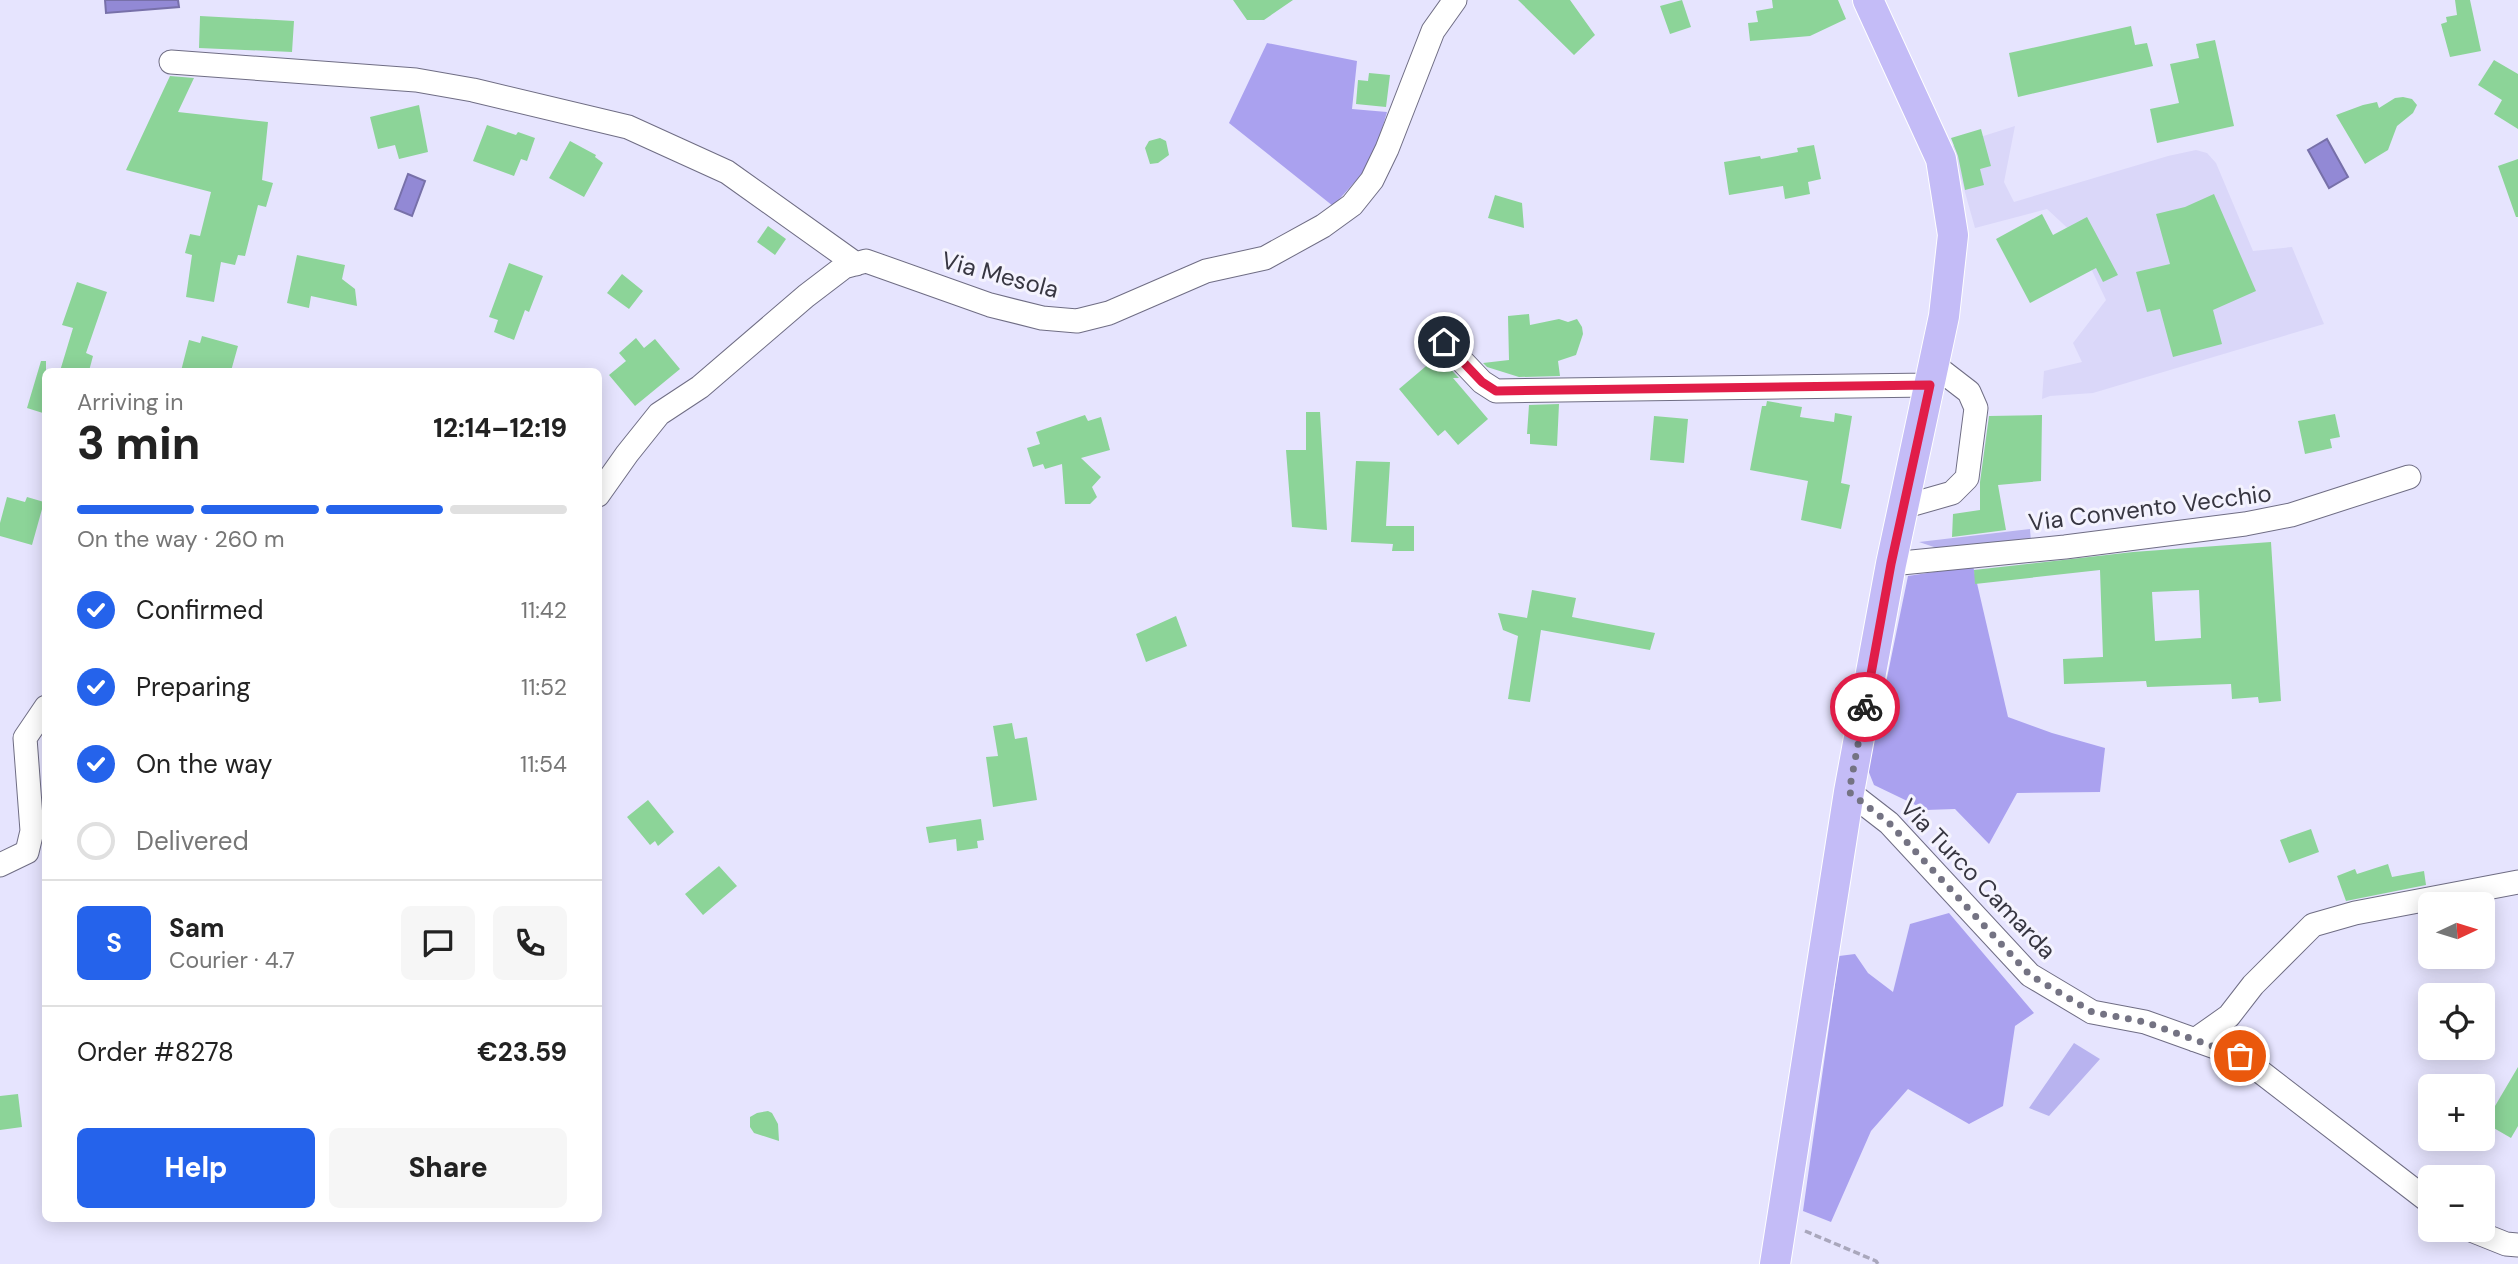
<!DOCTYPE html>
<html lang="en">
<head>
<meta charset="utf-8">
<style>
	:root { --surface:#fff; --page:#f6f6f6; --text:#222; --muted:#767676; --line:#e0e0e0; --accent:#2563eb }
	body { margin:0; font-family:"DM Sans",sans-serif; background:var(--page); color:var(--text); height:100vh; display:flex; flex-direction:column; font-size:26px; white-space:nowrap }
	* { box-sizing:border-box; margin:0 }
	p { font-size:23px; color:var(--muted) }
	.icon { flex:none; width:38px; height:38px; fill:none; stroke:currentColor; stroke-width:2; stroke-linecap:round; stroke-linejoin:round }
	.map { position:relative; flex:1; overflow:hidden }
	.panel { position:absolute; left:42px; top:368px; width:560px; height:854px; display:flex; flex-direction:column; background:var(--surface); border-radius:10px; box-shadow:0 4px 18px #0003 }
	.panel>* { flex:none }
	.needle { width:46px; rotate:86deg }
	.fabs { position:absolute; left:2418px; top:892px; display:grid; gap:14px }
	.fabs a { display:grid; place-items:center; width:77px; height:77px; border-radius:10px; background:var(--surface); box-shadow:0 4px 18px #0003; font-size:35px }
	.pin { position:absolute; display:grid; place-items:center; width:60px; height:60px; color:#fff; margin:-30px; border:4px solid #fff; border-radius:50%; box-shadow:0 2px 7px #0007 }
	.courier { position:absolute; display:grid; place-items:center; width:70px; height:70px; margin:-35px; border:5px solid #e11d48; border-radius:50%; background:#fff; color:#222; box-shadow:0 2px 9px #0007 }
	.head em { font-style:normal; font-weight:800 }
	.head div { display:flex; flex-direction:column-reverse }
	.head { display:flex; align-items:center; justify-content:space-between; height:119px; padding:0 35px }
	h1 { font-size:46px; font-weight:800; line-height:52px }
	.bar { display:grid; grid-template-columns:repeat(4,1fr); gap:10px 7px; align-content:center; height:84px; padding:0 35px }
	.bar i { height:9px; border-radius:5px; background:var(--line) }
	.bar .active { background:var(--accent) }
	.bar p { grid-column:span 4 }
	.line { display:flex; align-items:center; gap:18px; padding:0 35px; border-top:2px solid var(--line) }
	.line div { flex:1 }
	.round { display:grid; place-items:center; flex:none; width:74px; height:74px; border-radius:10px; background:var(--page) }
	ol { padding:0 35px; list-style:none }
	li { display:flex; align-items:center; gap:21px; height:77px }
	li p { margin-inline-start:auto }
	li .icon { padding:7px; border-radius:50%; background:var(--accent); color:#fff; stroke-width:4 }
	li:last-child { color:var(--muted) }
	li i { width:38px; height:38px; border:4px solid var(--line); border-radius:50% }
	.primary-button { display:flex; gap:14px; margin-top:auto; padding:14px 35px }
	.primary-button a { flex:1; height:80px; border-radius:10px; background:var(--accent); color:#fff; font-size:28px; font-weight:800; line-height:80px; text-align:center }
	.primary-button a+a { background:var(--page); color:var(--text) }
	.map>svg:first-child { display:block }
</style>
</head>
<body>
<div class="map">
<svg width="2518" height="1264" viewBox="0 0 2518 1264">
	<rect width="100%" height="100%" fill="#e6e4fe"/>
	<path fill="#dad7f9" d="M2015 126 2004 182 2014 202 2168 156 2196 150 2207 153 2216 163 2253 251 2292 247 2324 324 2093 393 2050 396 2042 399 2044 371 2082 362 2073 343 2106 300 2075 235 2047 209 1975 228 1952 146Z"/>
	<path fill="#b8b3ef" d="M2030 529 2031 542 1946 551 1919 542Z
		M2074 1043 2100 1059 2049 1116 2029 1108Z"/>
	<path fill="#aaa1ef" d="M1267 43 1357 61 1352 109 1387 112 1372 163 1333 206 1229 123Z
		M1973 566 2008 717 2052 733 2105 748 2100 792 2017 793 1989 844 1955 809 1926 810 1874 785 1868 770 1908 576Z
		M1949 913 2034 1013 2015 1026 2003 1106 1969 1124 1908 1089 1871 1131 1831 1222 1803 1211 1839 956 1855 954 1868 973 1893 992 1910 924Z"/>
	<path fill="#9289d5" stroke="#7770a9" stroke-width="2" d="M105 0H178L179 7 106 13Z
		M2327 139 2348 177 2329 188 2308 150Z
		M408 174 425 181 412 216 395 209Z"/>
	<path fill="#8cd498" fill-rule="evenodd" d="M1233 0H1293L1264 20H1247Z
		M1518 0H1570L1595 35 1574 55Z
		M1682 0 1691 27 1670 34 1660 6Z
		M1772 0H1838L1846 19 1810 36 1750 41 1748 23 1758 22 1756 11 1773 8Z
		M2455 0H2470L2481 51 2450 57 2441 24 2447 22 2446 17 2457 15Z
		M200 16 294 21 292 52 199 48Z
		M2131 26 2135 45 2147 43 2153 66 2018 97 2009 53Z
		M2215 40 2234 126 2157 143 2150 109 2179 103 2170 64 2199 58 2196 44Z
		M2494 60 2518 74V129L2494 114 2502 100 2478 85Z
		M1369 73 1390 75 1386 107 1356 104 1358 80 1368 81Z
		M170 76 194 78 178 112 268 122 262 180 273 183 266 207 258 205 245 256 238 255 235 265 221 262 214 302 186 297 192 255 185 253 190 234 200 236 211 192 126 170Z
		M2403 97 2412 99 2417 105 2413 113 2397 126 2388 150 2365 164 2336 115 2363 105 2377 102 2379 108 2395 98Z
		M419 105 428 152 399 159 395 145 378 149 370 117Z
		M487 125 516 135 518 132 535 138 527 161 521 159 514 176 473 161Z
		M1981 129 1991 166 1980 169 1984 185 1965 190 1958 156 1951 138Z
		M1160 138 1166 141 1169 155 1158 163 1150 164 1145 148 1149 141Z
		M570 141 596 155 595 157 603 163 584 197 549 178Z
		M1814 145 1821 179 1808 182 1810 194 1785 199 1783 186 1729 195 1724 162 1760 156 1761 159 1798 152 1797 148Z
		M2518 159V217H2516L2498 166Z
		M2214 194 2256 291 2213 310 2222 344 2173 357 2160 309 2147 312 2136 272 2170 264 2156 214 2185 207Z
		M1495 195 1522 203 1524 228 1488 218Z
		M2042 214 2053 235 2087 217 2118 275 2103 282 2096 268 2030 303 1996 239Z
		M768 226 786 239 775 255 757 242Z
		M297 255 345 265 342 279 355 289 357 306 311 296 309 308 287 303Z
		M509 263 543 276 529 312 525 310 514 340 494 332 498 320 489 317Z
		M622 274 643 291 629 309 607 293Z
		M77 282 107 292 86 353 93 356 89 371H60L73 328 62 325Z
		M1529 314 1530 325 1559 319 1568 322 1577 319 1582 327 1583 334 1576 355 1558 361 1560 376 1519 377 1487 367 1483 363 1509 360 1508 316Z
		M202 336 238 346 231 371H181L189 340 200 343Z
		M636 338 644 348 655 339 680 369 635 406 609 375 626 361 619 353Z
		M1438 356 1459 378H1453L1488 419 1458 445 1445 430 1438 436 1399 389Z
		M41 361H46V414L27 408Z
		M1767 401 1802 407 1800 417 1834 422 1835 413 1852 416 1841 483 1850 485 1841 529 1801 520 1808 481 1750 470 1762 406H1766Z
		M1559 404 1557 446 1530 444V434H1527L1529 405Z
		M1306 412H1320L1327 530 1292 527 1286 450H1306Z
		M2335 414 2340 437 2330 439 2332 448 2305 454 2298 421Z
		M1085 415 1088 421 1101 417 1110 450 1081 458 1101 477 1092 487 1097 497 1090 504H1065L1062 464 1045 469 1043 464 1033 467 1027 448 1040 444 1036 432Z
		M2042 415 2041 481 1998 485 2006 530 1952 537 1953 514 1980 510V482L1989 416Z
		M1654 416 1688 419 1684 463 1650 460Z
		M1356 461 1390 462 1386 526H1414V551H1392L1393 544 1351 542Z
		M7 497 25 502 27 497 44 502 32 545 0 536V523Z
		M2271 542 2281 701 2259 703 2258 697 2232 699 2231 684 2147 687 2146 681 2064 684 2063 659 2103 657 2100 570 1975 584 1974 570 2133 552ZM2199 590 2201 638 2155 641 2152 592Z
		M1532 590 1576 598 1572 617 1655 633 1650 650 1541 630 1530 702 1508 699 1518 636 1503 630 1498 613 1527 618Z
		M1176 616 1187 646 1146 662 1136 634Z
		M1012 723 1015 739 1027 737 1037 800 993 807 986 757 998 756 993 726Z
		M648 800 674 832 658 846 655 841 650 845 627 817Z
		M981 819 984 840 977 841 978 848 957 851 956 839 929 843 926 827Z
		M2311 829 2319 852 2289 863 2280 840Z
		M2388 864 2392 877 2424 871 2426 885 2346 901 2337 876 2355 869 2357 874Z
		M719 866 737 886 703 915 685 894Z
		M2518 1067V1126L2511 1138 2485 1123Z
		M18 1094 22 1127 0 1130V1096Z
		M768 1111 772 1113 778 1124 779 1141 754 1133 750 1127V1117L757 1113Z"/>
	<g fill="none" stroke-linecap="round" stroke-linejoin="round">
		<g stroke="#6f6d84" stroke-width="25">
			<path id="minor" d="M171 62 416 80 473 90 628 127 727 172 856 264
				M1444 342 1482 382 1496 391 1930 385
				M598 495 627 454 659 414 700 387 806 296 844 267 866 261 990 305 1042 318 1077 321 1109 313 1206 271 1265 258 1323 226 1352 205 1372 180 1387 149 1433 31 1455 0
				M1903 507 1952 493 1967 478 1976 408 1969 392 1934 365
				M1891 564 2065 547 2245 524 2291 515 2409 477
				M1849 792 1889 823 2030 975 2092 1012 2145 1022 2240 1056 2431 1203
				M0 865 27 852 32 831 25 738 46 707
				M2195 1040 2229 1016 2253 985 2313 925 2355 913 2518 882
				M2471 1230 2506 1244 2518 1245"/>
		</g>
		<g stroke="#fff" stroke-width="32">
			<path id="major" d="M1775 1264 1849 792 1891 564 1944 316 1953 235 1941 159 1868 0"/>
		</g>
		<path stroke="#a9a7bc" stroke-width="3.5" stroke-dasharray="7 3.5" stroke-linecap="butt" d="M1805 1231 1876 1261 1878 1264"/>
		<use href="#minor" stroke="#fff" stroke-width="23"/>
		<use href="#major" stroke="#c4bcf7" stroke-width="30"/>
	</g>
	<g fill="none" stroke-linecap="round" stroke-linejoin="round">
		<path stroke="#747383" stroke-width="7" stroke-dasharray="0 12.6" d="M1865 707 1849 792 1889 823 2030 975 2092 1012 2145 1022 2240 1056"/>
		<path stroke="#e11d48" stroke-width="9" d="M1444 342 1482 382 1496 391 1930 385 1891 564 1865 707"/>
	</g>
	<g text-anchor="middle" stroke-width="6" stroke-linejoin="round" paint-order="stroke">
		<g font-size="24" fill="#373641" stroke="#f4f3fe">
			<text transform="translate(1000 275) rotate(15)" y="8">Via Mesola</text>
			<text transform="translate(2150 508) rotate(-7)" y="8">Via Convento Vecchio</text>
			<text transform="translate(1978 879) rotate(46)" y="8">Via Turco Camarda</text>
		</g>
	</g>
</svg>
<div class="fabs">
<a><svg class="needle" viewBox="-14 -14 28 28"><path d="M0-13l5 13h-10z" fill="#e53935"/><path d="M0 13l5-13h-10z" fill="#767676"/></svg></a>
<a><svg class="icon" aria-label="locate" viewBox="0 0 24 24"><circle cx="12" cy="12" r="6"/><path d="M12 2v4M12 18v4M2 12h4M18 12h4"/></svg></a>
<a>+</a>
<a>−</a>
</div>
<div class="pin" style="left:2240px;top:1056px;background:#ea580c"><svg class="icon" aria-label="bag" viewBox="0 0 24 24"><path d="M5 8h14l-1 12H6zM9 8a3 3 0 0 1 6 0"/></svg></div>
<div class="pin" style="left:1444px;top:342px;background:#1f2937"><svg class="icon" aria-label="home" viewBox="0 0 24 24"><path d="M3 11l9-7 9 7M6 9v11h12V9"/></svg></div>
<div class="courier" style="left:1865px;top:707px"><svg class="icon" aria-label="bike" viewBox="0 0 24 24"><circle cx="6" cy="16" r="4"/><circle cx="18" cy="16" r="4"/><path d="M6 16l4-8h5l3 8M10 8l3 8H6M13 5h3"/></svg></div>
<section class="panel">
<div class="head"><div><h1>3 min</h1><p>Arriving in</p></div><em>12:14–12:19</em></div>
<div class="bar"><i class="active"></i><i class="active"></i><i class="active"></i><i></i><p>On the way · 260 m</p></div>
<ol>
<li><svg class="icon" aria-label="check" viewBox="0 0 24 24"><path d="M5 12l5 5 9-10"/></svg>Confirmed<p>11:42</p></li>
<li><svg class="icon" aria-label="check" viewBox="0 0 24 24"><path d="M5 12l5 5 9-10"/></svg>Preparing<p>11:52</p></li>
<li><svg class="icon" aria-label="check" viewBox="0 0 24 24"><path d="M5 12l5 5 9-10"/></svg>On the way<p>11:54</p></li>
<li><i></i>Delivered</li>
</ol>
<div class="line" style="height:126px"><b class="round" style="background:var(--accent);color:#fff">S</b><div><b>Sam</b><p>Courier · 4.7</p></div><a class="round"><svg class="icon" aria-label="chat" viewBox="0 0 24 24"><path d="M4 5h16v11H9l-5 4z"/></svg></a><a class="round"><svg class="icon" aria-label="phone" viewBox="0 0 24 24"><path d="M5 4h4l2 5-3 2q2 4 5 5l2-3 5 2v4C11 20 4 13 5 4z"/></svg></a></div>
<div class="line" style="height:91px"><div>Order #8278</div><b>€23.59</b></div>
<div class="primary-button"><a>Help</a><a>Share</a></div>
</section>
</div>
</body>
</html>
